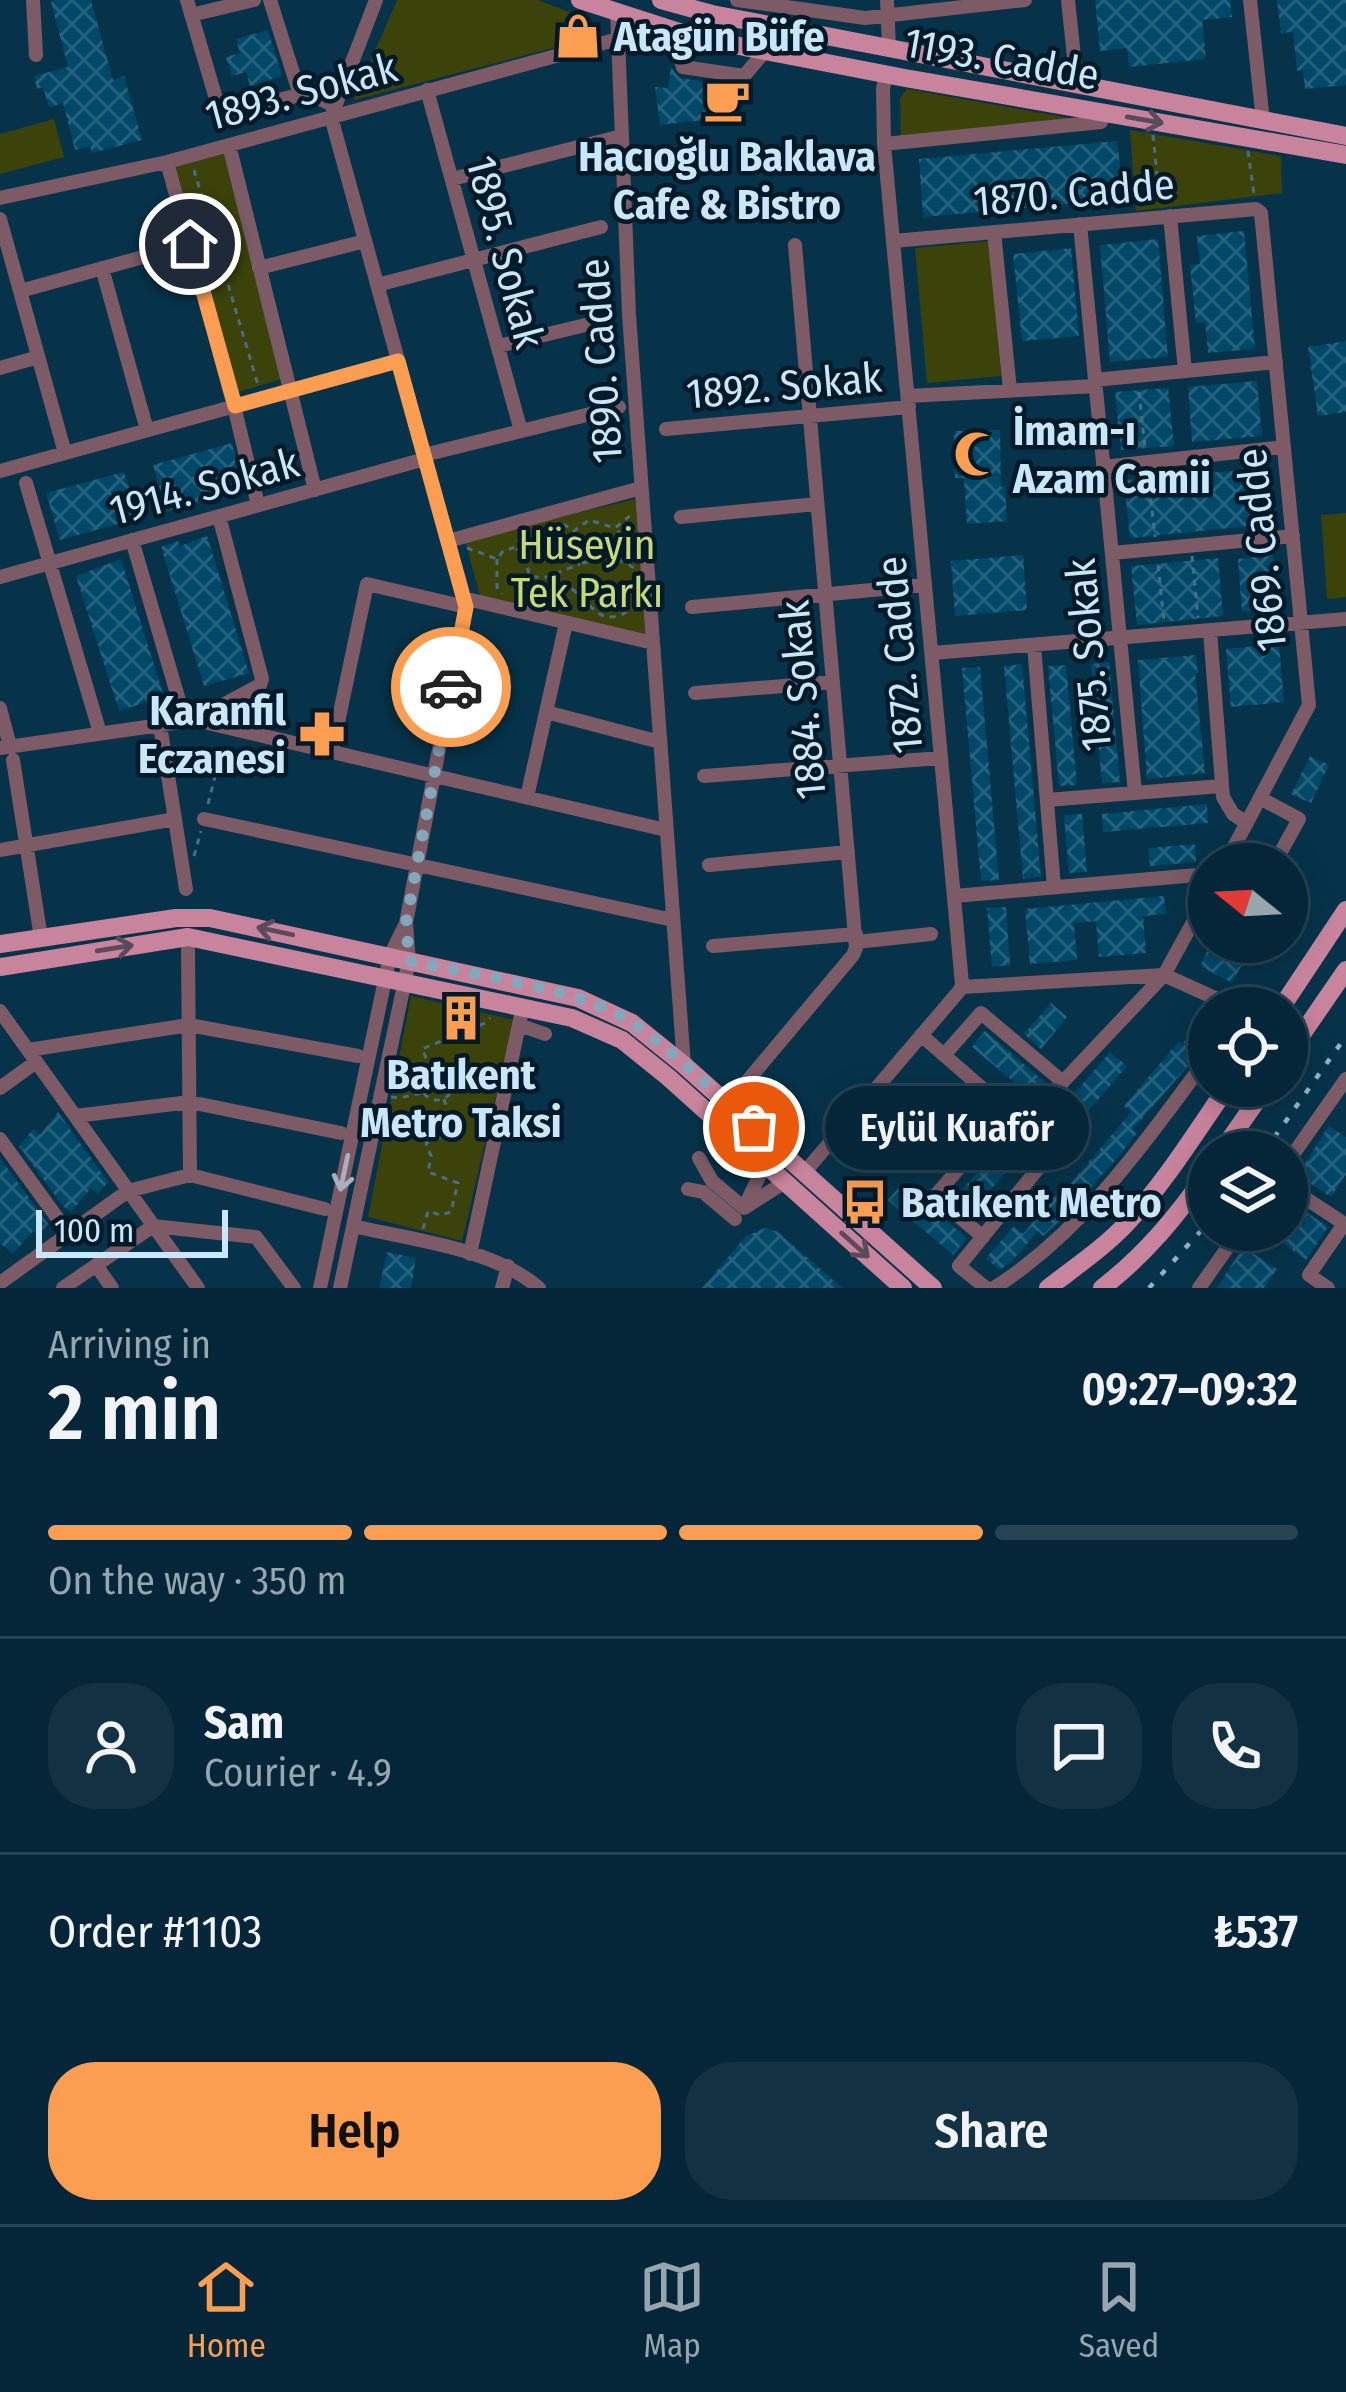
<!DOCTYPE html>
<html lang="en">
<head>
<meta charset="utf-8">
<style>
	:root { --surface:#042638; --page:#123243; --text:#f1f3f6; --muted:#97a5ae; --line:#254353; --accent:#fc9e52 }
	body { margin:0; font-family:"Fira Sans Condensed",sans-serif; background:var(--page); color:var(--text); height:100vh; display:flex; flex-direction:column; font-size:45px; white-space:nowrap }
	* { box-sizing:border-box; margin:0 }
	p { font-size:39px; color:var(--muted) }
	.icon { flex:none; width:66px; height:66px; fill:none; stroke:currentColor; stroke-width:2; stroke-linecap:round; stroke-linejoin:round }
	.map { position:relative; height:1288px; overflow:hidden }
	.drawer { display:flex; flex-direction:column; background:var(--surface); flex:1 }
	.drawer>* { flex:none }
	.needle { width:78px; rotate:288deg }
	.fabs { position:absolute; left:1188px; top:843px; display:grid; gap:24px }
	.fabs a { display:grid; place-items:center; width:120px; height:120px; border-radius:50%; background:var(--surface); box-shadow:0 6px 30px #0003,0 0 0 3px var(--line); font-size:60px }
	.scale { position:absolute; left:36px; bottom:30px; width:192px; box-sizing:border-box; padding-left:12px; border:6px solid #c9e6fa; border-top:0; font-size:33px; line-height:42px; white-space:nowrap; color:#c9e6fa; -webkit-text-stroke:9px #021a28; paint-order:stroke }
	.pin { position:absolute; display:grid; place-items:center; width:102px; height:102px; color:#fff; margin:-51px; border:6px solid #fff; border-radius:50%; box-shadow:0 3px 12px #0007 }
	.courier { position:absolute; display:grid; place-items:center; width:120px; height:120px; margin:-60px; border:9px solid #fc9e52; border-radius:50%; background:#fff; color:#222; box-shadow:0 3px 15px #0007 }
	.bubble { position:absolute; height:84px; border-radius:42px; background:var(--surface); box-shadow:0 6px 30px #0003,0 0 0 3px var(--line); font-size:39px; font-weight:600; line-height:84px; text-align:center }
	.overview em { font-style:normal; font-weight:600 }
	.overview div { display:flex; flex-direction:column-reverse }
	.overview { display:flex; align-items:center; justify-content:space-between; height:204px; padding:0 48px }
	h1 { font-size:78px; font-weight:600; line-height:90px }
	.bar { display:grid; grid-template-columns:repeat(4,1fr); gap:18px 12px; align-content:center; height:144px; padding:0 48px }
	.bar i { height:15px; border-radius:9px; background:var(--line) }
	.bar .current { background:var(--accent) }
	.bar p { grid-column:span 4 }
	.line { display:flex; align-items:center; gap:30px; padding:0 48px; border-top:3px solid var(--line) }
	.line div { flex:1 }
	.round { display:grid; place-items:center; flex:none; width:126px; height:126px; border-radius:48px; background:var(--page) }
	.cta { display:flex; gap:24px; margin-top:auto; padding:24px 48px }
	.cta a { flex:1; height:138px; border-radius:48px; background:var(--accent); color:#111; font-size:48px; font-weight:600; line-height:138px; text-align:center }
	.cta a+a { background:var(--page); color:var(--text) }
	.dock { display:flex; justify-content:space-around; align-items:center; height:168px; border-top:3px solid var(--line); background:var(--surface); font-size:33px; color:var(--muted) }
	.dock a { display:grid; justify-items:center; gap:6px }
	.dock .current { color:var(--accent) }
	.map>svg:first-child { display:block }
</style>
</head>
<body>
<div class="map">
<svg width="1346" height="1288" viewBox="0 0 1346 1288">
	<defs>
		<pattern id="building-cross-hatch" width="8" height="8" patternUnits="userSpaceOnUse" patternTransform="scale(3)"><rect width="8" height="8" fill="#004768"/><path d="M0 0l8 8M0 8l8-8" fill="none" stroke="#24627e"/></pattern>
	</defs>
	<rect width="100%" height="100%" fill="#06334a"/>
	<path fill="#3b430a" d="M397 0H538L584 18 587 39 354 100Z
		M907 89 1080 120 901 140 900 98Z
		M54 119 64 157 0 174V134Z
		M1130 130 1281 156 1282 193 1136 211Z
		M224 153 282 379 235 393 171 166Z
		M990 241 1001 376 927 383 915 248Z
		M635 499 649 639 480 596 465 540Z
		M1346 513V597L1327 599 1321 515Z
		M411 996 514 1020 462 1241 368 1217Z"/>
	<path fill="url(#building-cross-hatch)" d="M54 0H91L113 80 124 76 142 140 92 153 90 146 75 150 63 103 49 107 43 87 37 89 34 76 68 67 51 2Z
		M1095 0H1230L1232 17 1202 20 1206 59 1129 67 1127 48 1100 51Z
		M1277 0H1346V85L1305 89 1303 70 1297 71 1293 32 1281 33Z
		M268 30 282 76 250 86 246 72 232 76 226 57 240 53 236 39Z
		M671 67 680 78 734 86 732 97 737 98 739 116 660 125 655 87 668 88Z
		M1117 141 1124 199 923 217 919 159Z
		M1244 231 1255 349 1208 353 1205 322 1196 323 1190 265 1200 264 1197 236Z
		M1158 239 1168 357 1110 362 1100 245Z
		M1071 248 1079 336 1022 341 1013 254Z
		M1346 341V412L1318 416 1308 347Z
		M1257 381 1262 436 1192 442 1188 387Z
		M1168 388 1174 446 1121 450 1115 392Z
		M1000 430 1001 487H1005L1007 521 967 524 964 478H955L954 431Z
		M232 443 243 491 166 512 153 465Z
		M1266 468 1270 524 1130 538 1124 480Z
		M124 472 139 518 60 540 46 493Z
		M207 536 249 673 204 686 161 547 178 541 180 546Z
		M1023 555 1027 610 955 616 951 561Z
		M1273 555 1278 608 1242 612 1238 559Z
		M1218 558 1223 616 1137 625 1131 566Z
		M121 559 164 697 119 711 76 576Z
		M1279 644 1284 702 1231 707 1226 649Z
		M1196 655 1198 673H1195L1205 773 1147 779 1138 660Z
		M1109 662 1120 782 1102 783 1091 664Z
		M1022 664 1041 877 1023 879 1004 666Z
		M1066 665 1077 785 1059 786 1048 666Z
		M980 667 999 880 981 881 962 668Z
		M1310 756 1329 765 1311 803 1291 794Z
		M1207 804 1208 823 1103 832 1102 814Z
		M1082 814 1087 872 1069 873 1064 815Z
		M1195 844 1196 862 1150 866 1148 848Z
		M1164 896 1166 914 1143 916 1146 953 1099 957 1096 921 1074 923 1077 960 1030 964 1025 909Z
		M1006 907 1010 965 992 967 987 908Z
		M1212 942H1240L1251 948 1232 983 1200 966Z
		M1051 1003 1067 1017 1041 1049 1024 1034Z
		M1209 1011V1042L1133 1129 1137 1133 1119 1156 1070 1211 1043 1236 1038 1231 1012 1261 1000 1270 986 1258 1014 1226 1023 1234 1058 1192 1061 1195 1131 1112 1124 1106 1179 1041 1182 1044Z
		M985 1031 1046 1083 1033 1098 972 1047Z
		M1110 1052 1127 1066 1072 1130 1055 1116Z
		M961 1085 992 1112 980 1126 949 1099Z
		M926 1094 943 1109 888 1173 871 1159Z
		M58 1112 108 1182 98 1194 91 1188 71 1212 63 1206 19 1146 33 1129 40 1135Z
		M1329 1126 1346 1137V1174L1331 1197 1297 1175Z
		M1013 1130 1029 1144 978 1205 961 1191Z
		M0 1158 48 1224 38 1235 33 1231 13 1254 0 1243Z
		M902 1184 967 1238 953 1255 888 1200Z
		M1287 1199 1328 1227 1306 1260 1265 1230H1287Z
		M765 1228 778 1232 842 1288H702L746 1236Z
		M1243 1247 1277 1269 1264 1288H1217Z
		M387 1252 416 1258 411 1288H379Z"/>
	<g fill="none" stroke-linecap="round" stroke-linejoin="round">
		<path stroke="#476e84" stroke-width="3" stroke-dasharray="6 6" stroke-linecap="butt" d="M1153 135 1160 203
			M1248 151 1254 195
			M194 170 258 385
			M209 215 229 210
			M223 260 241 252
			M1139 392 1145 448
			M1148 475 1155 537
			M563 524 574 531 589 520 615 528 632 514
			M574 531 572 552 582 563C604 559 616 554 635 569
			M467 548 497 559 503 551 513 548 522 535
			M516 549 523 552 530 577H547L580 564
			M1192 556 1198 618
			M614 558 622 537 616 529
			M497 559V587L502 594
			M1158 565 1164 621
			M525 598 530 579
			M538 601 572 589C599 612 602 630 638 605
			M208 804 220 757
			M194 856 201 831
			M421 1084a16 16 0 1 1 32 0a16 16 0 1 1-32 0Z
			M431 1069 422 1049 485 1023 490 1018
			M391 1097 399 1098 422 1093
			M444 1099 452 1124
			M449 1131a6 6 0 1 1 12 0a6 6 0 1 1-12 0Z
			M423 1229 428 1211 440 1215 451 1212 458 1183 428 1172 431 1156 426 1143 450 1134"/>
		<path stroke="#7c5b66" stroke-width="14" d="M33 0 36 55
			M187 0 219 109C245 116 271 99 297 96 311 94 323 100 335 106
			M270 0 300 95
			M737 0 865 18 1025 0
			M887 0 889 48
			M1068 0 1077 86
			M1250 0 1263 121
			M617 12 629 315 684 1065
			M191 15 254 0
			M670 29 683 67 744 76 765 51
			M427 90 521 431
			M884 144 1101 122
			M229 145 315 490
			M167 162 234 406 258 505
			M452 179 622 136
			M0 198 167 162 618 39
			M1170 216 1185 371
			M0 219 65 453
			M1080 224 1135 793
			M994 232 1010 390
			M893 241 1256 209 1261 213 1309 705 1225 864
			M102 268 147 430
			M259 268 365 241
			M377 285 601 227
			M20 291 190 244
			M498 346 598 322
			M0 368 38 357
			M1095 380 1276 362
			M908 396 1096 386
			M666 429 909 407
			M424 455 619 407
			M1103 467 1284 447
			M0 471 398 361
			M26 483 100 733
			M681 517 817 504
			M132 540 185 721
			M448 541 641 488
			M1112 553 1293 536
			M0 577 425 459
			M463 598 653 643
			M692 607 925 585
			M1210 631 1223 797 1233 814 1247 823
			M1034 645 1054 887
			M932 653 1346 619
			M695 693 833 682
			M0 708 10 746
			M546 712 660 742
			M195 720 666 830
			M160 725 186 889
			M0 748 195 720 260 685 262 679 219 516
			M332 751 367 584 466 607
			M13 760 41 938
			M704 776 941 758
			M527 797 566 623
			M1260 798 1299 819 1277 859
			M1047 800 1221 786
			M204 819 673 920
			M0 850 175 819
			M709 865 848 852
			M954 896 1209 874
			M856 942 931 934
			M713 946 856 934
			M188 949 190 1175
			M962 987 1164 975 1237 1008
			M0 1011 198 1288
			M519 1025 545 1034
			M921 1035 1053 1150 959 1266 986 1288
			M28 1050 189 1025 358 1056
			M944 1055 981 1013 1063 1082
			M0 1088 36 1062
			M728 1104 853 955 856 948 795 245
			M75 1116 190 1102 341 1133
			M1023 1124 1164 975 1209 893
			M0 1139 69 1234
			M699 1158 712 1181 744 1208
			M1287 1163 1346 1079
			M804 1173 960 990 962 984 884 144 883 89 886 74
			M1287 1186 1346 1225
			M688 1189 703 1192 735 1219
			M744 1208 765 1164
			M744 1208 785 1182
			M353 1226C412 1240 493 1248 539 1288
			M983 1237 935 1196 1008 1111
			M470 1254 523 1006
			M96 1265 112 1288
			M0 1283 128 1191 190 1175 325 1209
			M63 1288 153 1226 256 1237 294 1288
			M320 1288 390 956 404 927
			M340 1288 409 961 406 923 466 607 331 117 376 0
			M502 1288 508 1266
			M994 1288C1076 1236 1137 1154 1194 1076
			M1199 1288 1240 1230
			M1328 1288 1309 1275 1344 1224"/>
		<path stroke="#c8849c" stroke-width="18" d="M580 0 698 38 905 78 1346 155
			M661 0 712 14 1346 136
			M0 944 176 918H210L578 998 632 1023 684 1065 933 1288
			M0 967 188 937 572 1018 622 1040 668 1077 903 1288
			M1281 1008 1346 910
			M1287 1056 1346 970
			M1221 1152 1267 1086
			M1048 1288C1075 1267 1105 1247 1128 1222 1166 1181 1196 1132 1228 1086
			M1102 1288C1146 1254 1178 1215 1209 1170"/>
		<path stroke="#92b3c8" stroke-width="4.5" stroke-dasharray="6 12" stroke-linecap="butt" d="M1264 1152 1346 1036
			M1149 1288 1209 1222"/>
	</g>
	<defs><path id="oneway-shaft" d="M-6 0H5M1.5-3L5.5 0L1.5 3" fill="none" stroke-width="1.6" stroke-linecap="round" stroke-linejoin="round" transform="scale(3)"/></defs>
	<g stroke="#5b4a5c">
		<use href="#oneway-shaft" transform="translate(1145 120) rotate(10)"/>
		<use href="#oneway-shaft" transform="translate(275 931) rotate(-168)"/>
		<use href="#oneway-shaft" transform="translate(115 948) rotate(-9)"/>
		<use href="#oneway-shaft" transform="translate(855 1245) rotate(42)"/>
	</g>
	<use stroke="#aaaebf" href="#oneway-shaft" transform="translate(344 1173) rotate(102)"/>
	<g fill="none" stroke-linecap="round" stroke-linejoin="round">
		<path stroke="#85a7bc" stroke-width="12" stroke-dasharray="0 21.6" d="M451 687 406 922 409 961C472 975 581 988 633 1023 676 1053 715 1092 754 1127"/>
		<path stroke="#fc9e52" stroke-width="15" d="M190 244 235 406 398 361 466 607 451 687"/>
	</g>
	<defs>
		<g id="shop-bare" transform="scale(3.6)"><path d="M-5-2.5h2.3a2.7 3.5 0 0 1 5.4 0H5L5.5 6h-11ZM-1.5-2.5h3a1.5 2.3 0 0 0-3 0Z" fill="#fc9e52" stroke="#021a28" stroke-width="2.5" paint-order="stroke"/></g>
		<g id="cafe-bare" transform="scale(3.6)"><path d="M-5.5-4.5H6V0H3Q3 3.5 0 3.5H-2.5Q-5.5 3.5-5.5 0ZM3-3.2v2h1.7v-2ZM-6 4.5H4V6H-6Z" fill="#fc9e52" stroke="#021a28" stroke-width="2.5" paint-order="stroke"/></g>
		<g id="mosque-bare" transform="scale(3.6)"><path d="M3.5-4.9A6 6 0 1 0 3.5 4.9A5 5 0 1 1 3.5-4.9Z" fill="#fc9e52" stroke="#021a28" stroke-width="2.5" paint-order="stroke"/></g>
		<g id="pharmacy-bare" transform="scale(3.6)"><path d="M-2-6h4v4h4v4h-4v4h-4v-4h-4v-4h4Z" fill="#fc9e52" stroke="#021a28" stroke-width="2.5" paint-order="stroke"/></g>
		<g id="building-bare" transform="scale(3.6)"><path d="M-4-6H4V6H1V3H-1V6H-4ZM-2.5-4.3h1.7v1.8h-1.7ZM.8-4.3h1.7v1.8H.8ZM-2.5-1h1.7V.8h-1.7ZM.8-1h1.7V.8H.8Z" fill="#fc9e52" stroke="#021a28" stroke-width="2.5" paint-order="stroke"/></g>
		<g id="bus-bare" transform="scale(3.6)"><path d="M-5-6H5V4H4V6H2V4H-2V6H-4V4H-5ZM-3.5-4V0h7V-4ZM-3.5 1.2v1.5H-2V1.2ZM2 1.2v1.5H3.5V1.2Z" fill="#fc9e52" stroke="#021a28" stroke-width="2.5" paint-order="stroke"/></g>
	</defs>
	<g fill-rule="evenodd">
		<use href="#shop-bare" x="578" y="36"/>
		<use href="#cafe-bare" x="727" y="100"/>
		<use href="#mosque-bare" x="977" y="454"/>
		<use href="#pharmacy-bare" x="322" y="734"/>
		<use href="#building-bare" x="461" y="1018"/>
		<use href="#bus-bare" x="865" y="1202"/>
	</g>
	<g text-anchor="middle" stroke-width="9" stroke-linejoin="round" paint-order="stroke">
		<g font-size="42" font-weight="bold" fill="#c9e6fa" stroke="#021a28" text-anchor="start">
			<text x="614" y="51">Atagün Büfe</text>
			<text x="727" y="171" text-anchor="middle">Hacıoğlu Baklava<tspan x="727" dy="48">Cafe &amp; Bistro</tspan></text>
			<text x="1013" y="445">İmam-ı<tspan x="1013" dy="48">Azam Camii</tspan></text>
			<text x="286" y="725" text-anchor="end">Karanfil<tspan x="286" dy="48">Eczanesi</tspan></text>
			<text x="461" y="1089" text-anchor="middle">Batıkent<tspan x="461" dy="48">Metro Taksi</tspan></text>
			<text x="901" y="1217">Batıkent Metro</text>
		</g>
		<g font-size="42" fill="#c9e6fa" stroke="#021a28">
			<text transform="translate(1002 58) rotate(10)" y="15">1193. Cadde</text>
			<text transform="translate(301 91) rotate(-15)" y="15">1893. Sokak</text>
			<text transform="translate(1074 192) rotate(-5)" y="15">1870. Cadde</text>
			<text transform="translate(506 252) rotate(75)" y="15">1895. Sokak</text>
			<text transform="translate(600 361) rotate(-94)" y="15">1890. Cadde</text>
			<text transform="translate(784 385) rotate(-5)" y="15">1892. Sokak</text>
			<text transform="translate(204 486) rotate(-15)" y="15">1914. Sokak</text>
			<text transform="translate(1261 550) rotate(-96)" y="15">1869. Cadde</text>
			<text transform="translate(899 655) rotate(-95)" y="15">1872. Cadde</text>
			<text transform="translate(1088 655) rotate(-95)" y="15">1875. Sokak</text>
			<text transform="translate(802 700) rotate(-95)" y="15">1884. Sokak</text>
		</g>
		<g font-size="42" fill="#c7d779" stroke="#021a28">
			<text x="587" y="559">Hüseyin<tspan x="587" dy="48">Tek Parkı</tspan></text>
		</g>
	</g>
</svg>
<div class="fabs">
<a><svg class="needle" viewBox="-14 -14 28 28"><path d="M0-13l5 13h-10z" fill="#e53935"/><path d="M0 13l5-13h-10z" fill="#97a5ae"/></svg></a>
<a><svg class="icon" aria-label="locate" viewBox="0 0 24 24"><circle cx="12" cy="12" r="6"/><path d="M12 2v4M12 18v4M2 12h4M18 12h4"/></svg></a>
<a><svg class="icon" aria-label="layers" viewBox="0 0 24 24"><path d="M12 4l9 5-9 5-9-5zM3 14l9 5 9-5"/></svg></a>
</div>
<div class="scale">100 m</div>
<div class="pin" style="left:754px;top:1127px;background:#ea580c"><svg class="icon" aria-label="bag" viewBox="0 0 24 24"><path d="M5 8h14l-1 12H6zM9 8a3 3 0 0 1 6 0"/></svg></div>
<div class="pin" style="left:190px;top:244px;background:#1f2937"><svg class="icon" aria-label="home" viewBox="0 0 24 24"><path d="M3 11l9-7 9 7M6 9v11h12V9"/></svg></div>
<div class="courier" style="left:451px;top:687px"><svg class="icon" aria-label="car" viewBox="0 0 24 24"><path d="M5 17H2v-5l4-1 3-4h7l3 4 3 1v5h-3M9 17h6M6 11h13"/><circle cx="7" cy="17" r="2"/><circle cx="17" cy="17" r="2"/></svg></div>
<div class="bubble" style="left:825px;top:1086px;width:264px">Eylül Kuaför</div>
</div>
<section class="drawer">
<div class="overview"><div><h1>2 min</h1><p>Arriving in</p></div><em>09:27–09:32</em></div>
<div class="bar"><i class="current"></i><i class="current"></i><i class="current"></i><i></i><p>On the way · 350 m</p></div>
<div class="line" style="height:216px"><a class="round"><svg class="icon" aria-label="person" viewBox="0 0 24 24"><circle cx="12" cy="8" r="4"/><path d="M4 21q1-7 8-7t8 7"/></svg></a><div><b>Sam</b><p>Courier · 4.9</p></div><a class="round"><svg class="icon" aria-label="chat" viewBox="0 0 24 24"><path d="M4 5h16v11H9l-5 4z"/></svg></a><a class="round"><svg class="icon" aria-label="phone" viewBox="0 0 24 24"><path d="M5 4h4l2 5-3 2q2 4 5 5l2-3 5 2v4C11 20 4 13 5 4z"/></svg></a></div>
<div class="line" style="height:156px"><div>Order #1103</div><b>₺537</b></div>
<div class="cta"><a>Help</a><a>Share</a></div>
</section>
<nav class="dock">
<a class="current"><svg class="icon" aria-label="home" viewBox="0 0 24 24"><path d="M3 11l9-7 9 7M6 9v11h12V9"/></svg>Home</a>
<a><svg class="icon" aria-label="map" viewBox="0 0 24 24"><path d="M3 6l6-2 6 2 6-2v14l-6 2-6-2-6 2zM9 4v14M15 6v14"/></svg>Map</a>
<a><svg class="icon" aria-label="saved" viewBox="0 0 24 24"><path d="M7 4h10v16l-5-4-5 4z"/></svg>Saved</a>
</nav>
</body>
</html>
